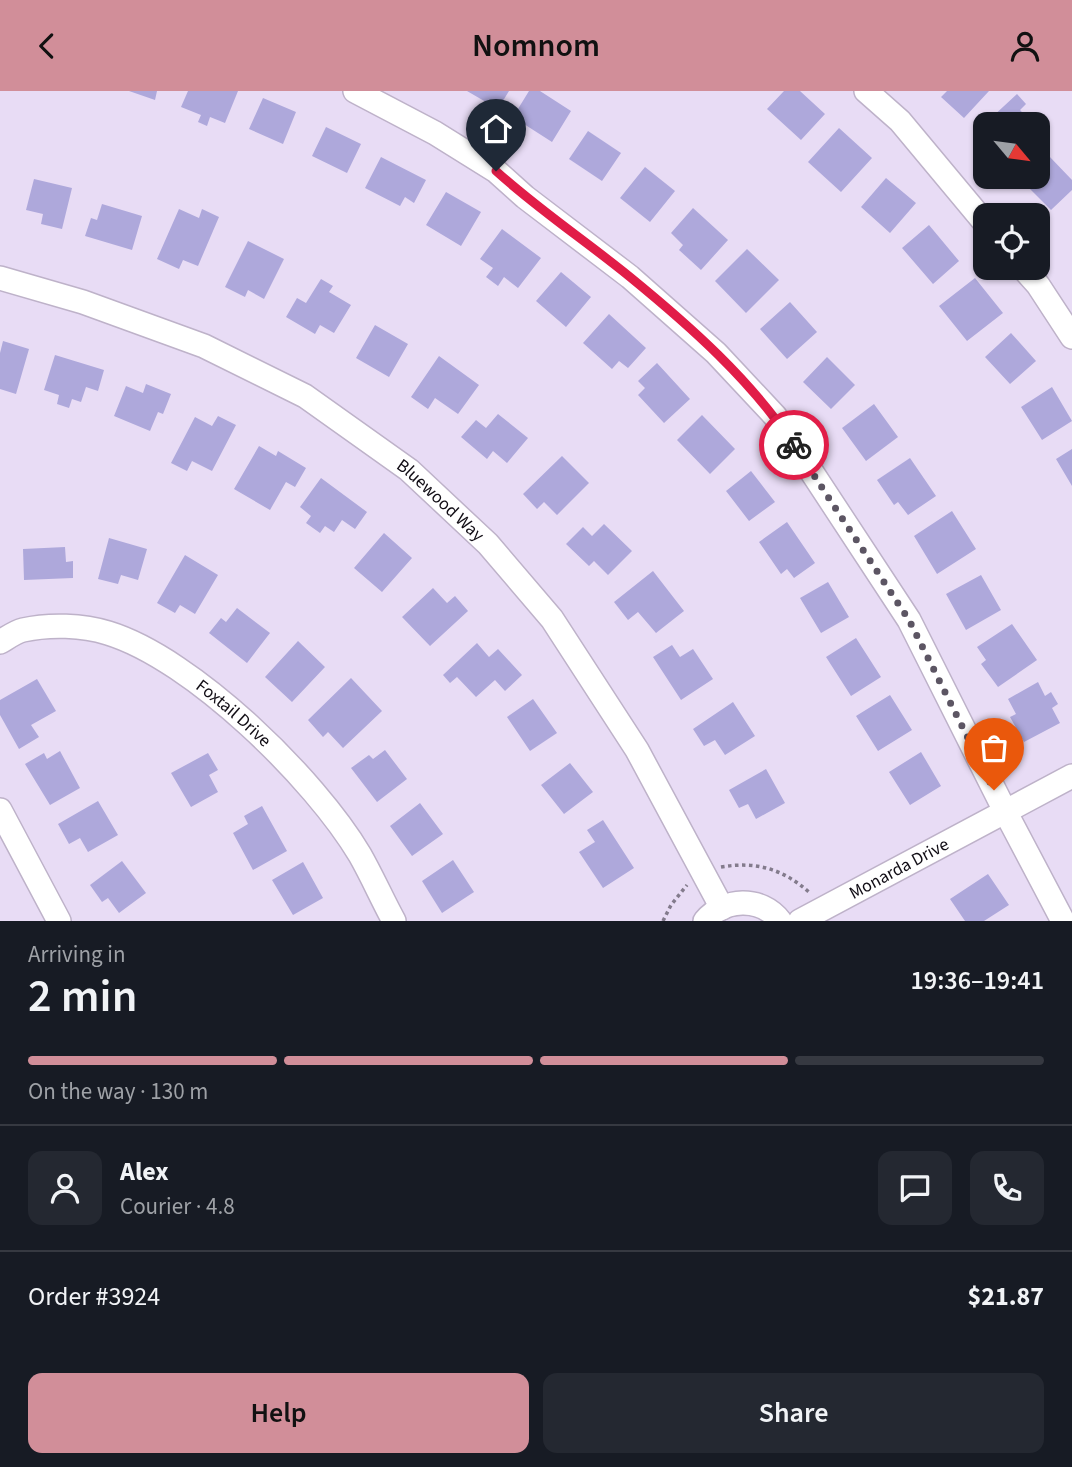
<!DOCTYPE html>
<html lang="en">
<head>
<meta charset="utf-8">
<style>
	:root { --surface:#171b24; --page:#242831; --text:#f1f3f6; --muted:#9ea1a6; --line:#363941; --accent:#d18e99 }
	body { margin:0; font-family:"Source Sans 3",sans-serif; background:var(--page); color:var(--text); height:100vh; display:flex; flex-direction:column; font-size:26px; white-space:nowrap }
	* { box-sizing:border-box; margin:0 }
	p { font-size:23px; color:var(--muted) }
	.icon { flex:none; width:38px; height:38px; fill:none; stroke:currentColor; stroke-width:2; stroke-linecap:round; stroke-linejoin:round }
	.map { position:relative; height:830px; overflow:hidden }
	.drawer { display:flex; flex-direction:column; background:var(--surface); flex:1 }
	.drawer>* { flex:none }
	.needle { width:46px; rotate:119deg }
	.buttons { position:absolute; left:973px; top:21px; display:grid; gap:14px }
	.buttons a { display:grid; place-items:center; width:77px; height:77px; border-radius:14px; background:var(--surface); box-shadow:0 2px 5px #0004; font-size:35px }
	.pin { position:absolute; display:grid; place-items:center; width:60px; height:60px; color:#fff; margin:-72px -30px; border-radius:50% 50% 50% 0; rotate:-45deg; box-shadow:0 0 7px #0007 }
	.pin .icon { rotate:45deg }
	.courier { position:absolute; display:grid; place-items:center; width:70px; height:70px; margin:-35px; border:5px solid #e11d48; border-radius:50%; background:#fff; color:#222; box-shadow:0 2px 9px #0007 }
	.head em { font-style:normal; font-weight:600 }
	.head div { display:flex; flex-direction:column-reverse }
	.head { display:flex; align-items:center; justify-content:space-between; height:119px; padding:0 28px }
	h1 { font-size:46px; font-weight:600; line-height:52px }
	.bar { display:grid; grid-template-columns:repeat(4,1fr); gap:10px 7px; align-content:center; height:84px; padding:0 28px }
	.bar i { height:9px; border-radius:5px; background:var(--line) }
	.bar .selected { background:var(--accent) }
	.bar p { grid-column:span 4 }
	.line { display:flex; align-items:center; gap:18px; padding:0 28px; border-top:2px solid var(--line) }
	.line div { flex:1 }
	.round { display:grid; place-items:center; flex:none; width:74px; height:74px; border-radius:14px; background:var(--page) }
	.primary-button { display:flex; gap:14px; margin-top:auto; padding:14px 28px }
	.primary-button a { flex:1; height:80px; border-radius:14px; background:var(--accent); color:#111; font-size:28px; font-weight:600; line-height:80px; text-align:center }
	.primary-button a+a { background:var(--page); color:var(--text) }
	header { display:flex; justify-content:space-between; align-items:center; height:91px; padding:0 28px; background:var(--accent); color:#111; font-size:32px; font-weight:600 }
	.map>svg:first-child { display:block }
</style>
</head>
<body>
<header><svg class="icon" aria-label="back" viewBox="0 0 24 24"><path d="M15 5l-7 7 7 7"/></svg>Nomnom<svg class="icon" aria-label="person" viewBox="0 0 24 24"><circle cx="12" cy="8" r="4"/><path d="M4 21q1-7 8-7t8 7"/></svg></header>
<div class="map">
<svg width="1072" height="830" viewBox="0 0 1072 830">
	<rect width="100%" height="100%" fill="#e8dcf5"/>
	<path fill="#aea8db" d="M129 0H157L155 9Z
		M188 0H238L225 32 210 26 207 35 198 31 201 24 181 16Z
		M467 0H509L498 18Z
		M529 0H540L571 20 552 51 513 26Z
		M784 0H800L825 23 801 49 767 18Z
		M947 0H989L964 27 941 6Z
		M1017 3 1026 13 1020 19 1033 33H985V49L977 40Z
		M263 7 296 21 283 53 249 38Z
		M326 36 361 53 347 82 312 65Z
		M839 37 872 67 841 101 808 71Z
		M588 40 621 62 602 90 569 68Z
		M1049 65 1072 89V99L1051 119 1023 91 1028 86H1038V76Z
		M381 66 426 89 414 112 405 106 400 115 365 97Z
		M645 76 675 100 650 131 620 107Z
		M886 87 916 112 890 142 861 116Z
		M34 88 72 97 62 138 41 133 43 123 26 119Z
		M446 101 481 121 461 155 426 134Z
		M102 113 142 125 132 159 85 145 91 127 97 129Z
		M693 117 728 149 701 179 679 159 683 154 671 142Z
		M179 118 199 127 202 118 219 126 198 175 183 169 179 178 157 168Z
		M929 134 959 170 933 193 902 157Z
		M502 138 541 167 518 197 504 186 498 195 486 186 493 177 480 168Z
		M248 150 284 168 264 208 248 199 245 206 225 196Z
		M747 158 779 189 746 222 715 190Z
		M561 181 591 206 566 236 536 210Z
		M975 187 1003 222 967 250 939 215Z
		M321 188 333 195 329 201 351 214 334 242 320 234 315 243 286 226 297 207 306 212Z
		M790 211 817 241 787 268 760 238Z
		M609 223 646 257 628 277 619 270 612 278 583 252Z
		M375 234 408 253 389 286 356 267Z
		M1011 242 1036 270 1010 293 985 266Z
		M3 250 29 258 16 303 0 298V262Z
		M55 264 104 279 98 300 86 296 81 311 72 308 69 317 57 313 59 304 44 299Z
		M439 265 479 294 458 323 435 307 428 318 411 306Z
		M827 266 855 294 831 318 803 291Z
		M657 272 690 308 664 332 638 304 645 297 638 290Z
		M146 293 171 303 163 323 158 321 150 340 114 325 126 295 143 302Z
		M1052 296 1072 330 1042 349 1021 316Z
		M874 313 898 346 866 370 842 337Z
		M498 323 528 347 507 372 493 360 487 368 461 346 476 329 486 337Z
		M702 324 735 358 710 383 677 349Z
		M218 325 236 334 212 380 192 370 187 380 171 372 195 326 212 335Z
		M259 355 276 365 278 360 306 377 295 396 286 391 270 419 234 398Z
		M1072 358V395L1056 368Z
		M562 365 589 392 557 424 544 411 537 418 523 403Z
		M910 367 936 405 908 424 898 411 894 414 877 389Z
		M751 380 775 411 749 430 726 400Z
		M321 387 367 421 355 438 342 429 334 441 325 435 320 442 306 432 311 425 300 416Z
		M952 420 976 458 937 483 914 445Z
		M787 431 815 472 794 487 787 478 781 483 759 451Z
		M604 433 632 460 608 484 594 470 589 475 566 453 583 436 592 445Z
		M384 442 412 467 382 501 354 477Z
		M109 447 147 458 138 489 121 484 118 493 98 488Z
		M65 456 66 471 73 470V487L24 489 23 458Z
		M185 464 218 484 195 523 180 514 175 522 157 512Z
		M653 480 684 520 656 542 638 521 628 529 614 511Z
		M981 484 1001 519 966 539 946 503Z
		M828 491 849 526 821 542 800 507Z
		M433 497 447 512 455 505 468 520 430 555 402 526Z
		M237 517 270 542 247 572 209 542 221 527 226 531Z
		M1012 533 1037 569 998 596 981 573 986 569 977 556Z
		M856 547 881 586 851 605 826 566Z
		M298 550 325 576 292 611 265 586Z
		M477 552 489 566 498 558 522 584 505 600 495 589 476 606 457 586 450 592 443 584Z
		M672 554 680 566 693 558 713 588 681 609 653 566Z
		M351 587 382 620 343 657 328 641 323 646 308 629Z
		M37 588 56 620 31 634 39 646 19 658 0 624V609Z
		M1038 591 1045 605 1051 601 1058 613 1052 617 1060 632 1024 651 1010 626 1016 623 1008 608Z
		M890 604 912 639 878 660 856 625Z
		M533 608 557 642 530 660 507 626Z
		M733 611 755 645 725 664 715 649 704 655 693 638Z
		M385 659 407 688 377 711 351 677 369 664 373 668Z
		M60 660 80 697 50 714 25 673 44 662 47 668Z
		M921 661 941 695 910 714 889 681Z
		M208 662 218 679 209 684 218 701 191 716 171 682Z
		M570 672 593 701 564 723 541 694Z
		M766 678 785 712 756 728 748 713 739 717 729 699Z
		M98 710 118 744 88 761 80 747 69 753 58 733Z
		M420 712 443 743 412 765 390 735Z
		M262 715 287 760 253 779 233 742 248 733 244 725Z
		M603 729 634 777 603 797 579 761 595 751 587 739Z
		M453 769 474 801 442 822 422 790Z
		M122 770 146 802 119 822 108 807 102 811 90 794Z
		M303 771 323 807 293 824 272 789Z
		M988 783 1009 814 984 830H965L950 808Z"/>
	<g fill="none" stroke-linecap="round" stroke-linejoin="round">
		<g stroke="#beb2c9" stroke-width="26">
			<g id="street">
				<path d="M355 0 435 42 496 80 525 106 630 186 716 262 775 325 909 529 1005 720 1063 830"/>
				<path d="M866 0 900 30 985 132"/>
				<path d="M1023 177 1038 194 1072 246"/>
				<path id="s1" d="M0 187 83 211 204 255 305 305 409 379 488 453 552 528 637 659 722 817"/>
				<path id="s2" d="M0 551C7 547 15 541 23 539 49 533 83 534 108 542 193 568 315 688 360 764 372 785 382 808 394 830"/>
				<path d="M0 719 59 830"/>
				<path d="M705 830C724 807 761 805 780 830"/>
				<path id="s3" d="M800 830 1072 685"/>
			</g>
		</g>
		<path stroke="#837b8c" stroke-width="3.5" stroke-dasharray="3.5 3.5" stroke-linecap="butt" d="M721 776C757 770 783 778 810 802
			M663 830 671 814 687 794"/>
		<use href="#street" stroke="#fff" stroke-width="23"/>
	</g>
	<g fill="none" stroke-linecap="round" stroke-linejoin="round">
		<path stroke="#5c5563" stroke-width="7" stroke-dasharray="0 12.6" d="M794 354 909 529 994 699"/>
		<path stroke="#e11d48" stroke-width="9" d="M496 80C539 119 586 150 630 186 690 235 751 289 794 354"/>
	</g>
	<g text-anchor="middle" stroke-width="7" stroke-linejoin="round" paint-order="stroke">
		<g font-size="18" fill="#110d15" stroke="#fff">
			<text dy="6" stroke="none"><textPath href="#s1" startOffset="499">Bluewood Way</textPath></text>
			<text dy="6" stroke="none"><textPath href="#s2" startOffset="262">Foxtail Drive</textPath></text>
			<text dy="6" stroke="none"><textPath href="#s3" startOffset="112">Monarda Drive</textPath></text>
		</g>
	</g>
</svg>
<div class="buttons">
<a><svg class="needle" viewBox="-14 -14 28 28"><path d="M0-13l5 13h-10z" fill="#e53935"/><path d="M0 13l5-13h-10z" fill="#9ea1a6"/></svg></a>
<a><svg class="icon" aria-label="locate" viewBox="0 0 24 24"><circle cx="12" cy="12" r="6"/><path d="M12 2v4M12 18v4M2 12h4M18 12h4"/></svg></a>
</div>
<div class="pin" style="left:994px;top:699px;background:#ea580c"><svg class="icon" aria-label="bag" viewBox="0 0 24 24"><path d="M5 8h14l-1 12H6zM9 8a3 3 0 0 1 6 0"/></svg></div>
<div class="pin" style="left:496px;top:80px;background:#1f2937"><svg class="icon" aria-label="home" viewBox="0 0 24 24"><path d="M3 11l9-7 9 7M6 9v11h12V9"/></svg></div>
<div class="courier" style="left:794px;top:354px"><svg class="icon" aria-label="bike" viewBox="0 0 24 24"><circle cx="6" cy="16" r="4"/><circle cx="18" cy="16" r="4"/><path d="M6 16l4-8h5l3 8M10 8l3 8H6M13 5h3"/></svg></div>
</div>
<section class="drawer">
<div class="head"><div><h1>2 min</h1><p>Arriving in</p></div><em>19:36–19:41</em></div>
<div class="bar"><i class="selected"></i><i class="selected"></i><i class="selected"></i><i></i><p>On the way · 130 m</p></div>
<div class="line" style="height:126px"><a class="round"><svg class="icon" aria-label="person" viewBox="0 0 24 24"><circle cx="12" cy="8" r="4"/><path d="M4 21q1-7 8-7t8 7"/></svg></a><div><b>Alex</b><p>Courier · 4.8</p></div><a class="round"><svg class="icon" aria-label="chat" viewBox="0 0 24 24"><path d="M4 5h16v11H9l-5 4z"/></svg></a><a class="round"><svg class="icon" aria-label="phone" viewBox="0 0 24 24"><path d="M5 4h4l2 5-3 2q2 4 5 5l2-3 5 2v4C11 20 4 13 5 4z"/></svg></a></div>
<div class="line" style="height:91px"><div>Order #3924</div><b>$21.87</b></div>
<div class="primary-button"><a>Help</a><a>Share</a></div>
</section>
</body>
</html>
